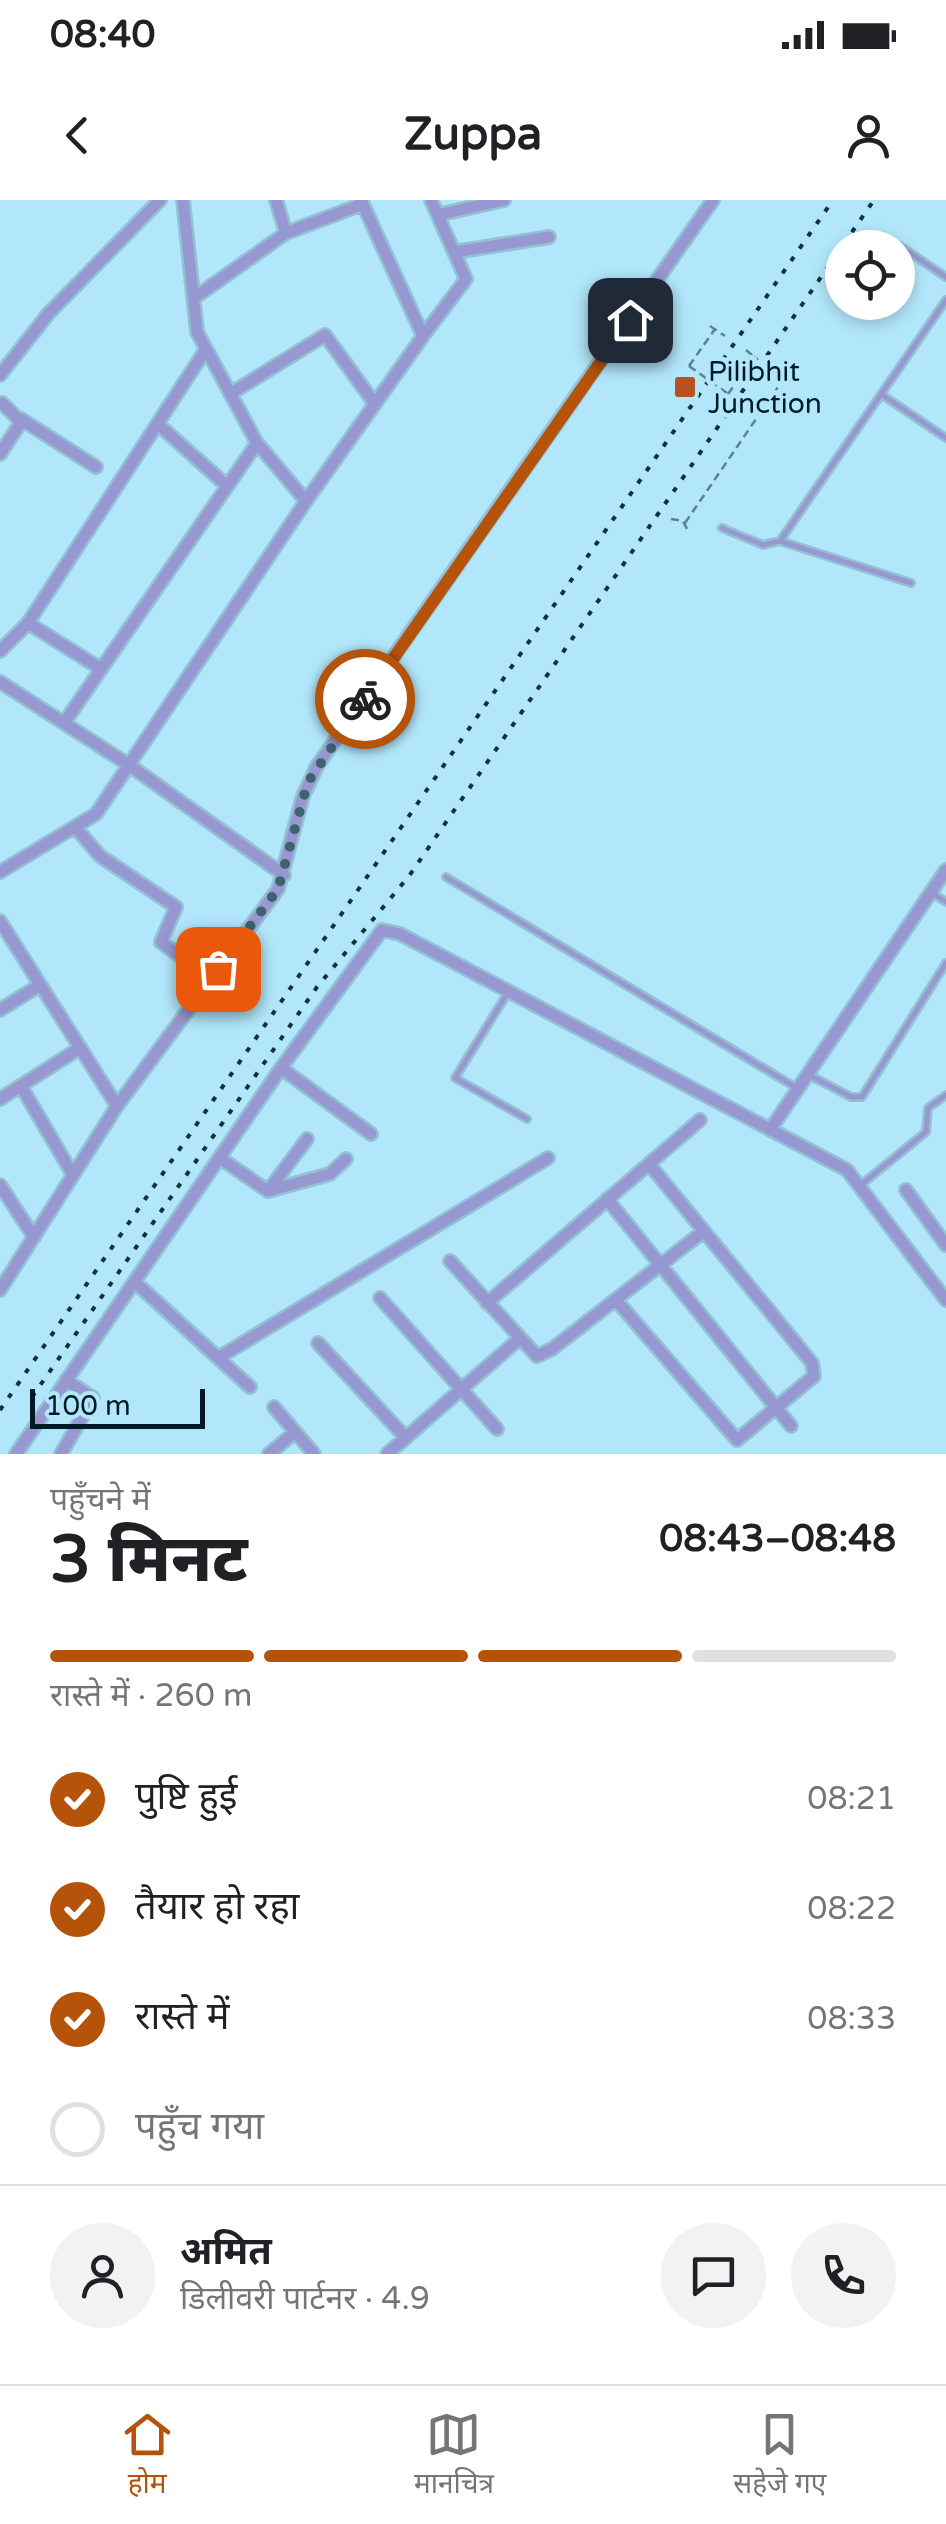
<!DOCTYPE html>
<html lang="hi">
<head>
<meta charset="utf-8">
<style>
	:root { --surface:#fff; --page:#f2f2f2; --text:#202124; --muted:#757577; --line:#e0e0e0; --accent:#b45309 }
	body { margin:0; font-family:"Varela Round","Noto Sans Devanagari",sans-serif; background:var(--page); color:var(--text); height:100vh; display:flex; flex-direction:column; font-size:38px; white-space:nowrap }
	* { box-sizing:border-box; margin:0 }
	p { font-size:32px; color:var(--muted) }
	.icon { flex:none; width:55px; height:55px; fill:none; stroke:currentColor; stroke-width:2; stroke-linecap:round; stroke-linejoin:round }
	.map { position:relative; height:1254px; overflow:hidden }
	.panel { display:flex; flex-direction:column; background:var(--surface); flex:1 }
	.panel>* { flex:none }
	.buttons { position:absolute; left:825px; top:30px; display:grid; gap:20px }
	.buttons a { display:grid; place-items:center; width:90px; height:90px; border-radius:50%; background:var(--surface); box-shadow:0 5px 15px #0003; font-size:50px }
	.scale { position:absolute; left:30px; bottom:25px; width:175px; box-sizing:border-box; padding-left:10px; border:5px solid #001b25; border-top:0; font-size:28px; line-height:35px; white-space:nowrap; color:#001b25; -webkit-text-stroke:8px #b2e7fb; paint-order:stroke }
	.pin { position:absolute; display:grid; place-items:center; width:85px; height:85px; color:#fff; margin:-42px; border-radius:20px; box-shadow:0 5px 15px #0006 }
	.courier { position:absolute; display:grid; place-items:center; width:100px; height:100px; margin:-50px; border:8px solid #b45309; border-radius:50%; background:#fff; color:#222; box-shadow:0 2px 12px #0007 }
	.summary em { font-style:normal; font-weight:800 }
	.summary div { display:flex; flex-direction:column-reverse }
	.summary { display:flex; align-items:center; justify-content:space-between; height:170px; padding:0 50px }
	h1 { font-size:65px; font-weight:800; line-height:75px }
	.bar { display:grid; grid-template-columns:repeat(4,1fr); gap:15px 10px; align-content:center; height:120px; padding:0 50px }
	.bar i { height:12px; border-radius:8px; background:var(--line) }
	.bar .active { background:var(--accent) }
	.bar p { grid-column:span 4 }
	.line { display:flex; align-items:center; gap:25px; padding:0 50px; border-top:2px solid var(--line) }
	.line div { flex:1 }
	.round { display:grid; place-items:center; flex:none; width:105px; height:105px; border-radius:52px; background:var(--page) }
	ol { padding:0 50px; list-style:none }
	li { display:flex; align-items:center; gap:30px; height:110px }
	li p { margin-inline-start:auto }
	li .icon { padding:10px; border-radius:50%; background:var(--accent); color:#fff; stroke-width:4 }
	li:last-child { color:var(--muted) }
	li i { width:55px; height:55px; border:5px solid var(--line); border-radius:50% }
	.status { display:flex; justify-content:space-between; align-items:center; height:70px; padding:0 50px; background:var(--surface); direction:ltr }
	.status svg { height:28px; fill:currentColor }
	header { display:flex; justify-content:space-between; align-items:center; height:130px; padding:0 50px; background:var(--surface); font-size:45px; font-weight:800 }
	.menu { display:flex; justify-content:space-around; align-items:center; height:140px; border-top:2px solid var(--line); background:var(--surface); font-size:28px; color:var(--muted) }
	.menu a { display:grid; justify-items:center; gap:5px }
	.menu .active { color:var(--accent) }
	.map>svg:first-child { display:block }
</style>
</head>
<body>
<div class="status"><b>08:40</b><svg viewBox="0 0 49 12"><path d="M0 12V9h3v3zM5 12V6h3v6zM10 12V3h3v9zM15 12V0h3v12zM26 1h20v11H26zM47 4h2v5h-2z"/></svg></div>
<header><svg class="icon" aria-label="back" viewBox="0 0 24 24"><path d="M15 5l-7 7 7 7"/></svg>Zuppa<svg class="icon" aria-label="person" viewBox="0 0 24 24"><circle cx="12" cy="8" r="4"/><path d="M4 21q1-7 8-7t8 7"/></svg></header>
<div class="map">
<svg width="946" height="1254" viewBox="0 0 946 1254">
	<rect width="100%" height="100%" fill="#b2e7fb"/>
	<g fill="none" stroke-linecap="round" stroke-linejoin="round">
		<g stroke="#92c2d4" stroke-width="10">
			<path id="service" d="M900 46 946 77
				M881 194 946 238
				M722 328 763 345 780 341 946 100
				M780 341 911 383
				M446 677 795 887
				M932 693 946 702
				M507 794 455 878 527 919
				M811 876 851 897H862L946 763
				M862 984 926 932 928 908 946 895"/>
		</g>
		<g stroke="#92c2d4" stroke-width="16">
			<path id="minor" d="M276 0 286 33
				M438 15 504 0
				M455 52 549 37
				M194 98 286 33 363 4
				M423 136 466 79 431 0
				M0 175 49 113 160 0
				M230 194 325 135 375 204
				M21 219 96 267
				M159 225 227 286
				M0 254 21 222 2 203
				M306 301 423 136 361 0
				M28 423 101 469
				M0 451 28 423 206 149
				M0 482 129 565 284 675
				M64 523 257 243
				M76 628 100 656 176 707 161 742 210 778
				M0 672 96 614 306 301 257 243 197 132 183 0
				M0 721 117 906
				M0 810 40 785
				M281 868 371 934
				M21 886 73 975
				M0 899 80 848
				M770 930 946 670
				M220 958 268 991 330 974 346 959
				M0 985 34 1037
				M906 990 946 1045
				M268 991 307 939
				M607 999 791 1226
				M450 1061 537 1156 552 1149 704 1031
				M135 1082 250 1187
				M0 1090 117 906 278 689 303 596 317 566 713 0
				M380 1098 497 1229
				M616 1100 737 1240 814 1176 812 1163 649 964
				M487 1103 700 920
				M318 1143 406 1238
				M218 1158 548 958
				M274 1207 314 1254
				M16 1254 281 868 382 730 400 734 847 970 946 1100
				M61 1254 93 1198 66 1180
				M269 1254 295 1232
				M387 1254 519 1139"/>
		</g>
		<path stroke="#5a8291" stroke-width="2.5" stroke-dasharray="8 5" stroke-linecap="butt" d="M710 126 725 136
			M746 150 758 160
			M689 166 715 129
			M728 194 755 156
			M671 319 683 321 687 329
			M685 323 780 184"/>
		<use href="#service" stroke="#9798d1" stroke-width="5"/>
		<use href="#minor" stroke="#9798d1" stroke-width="11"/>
		<path stroke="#13313c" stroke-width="4" stroke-dasharray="5 10" stroke-linecap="butt" d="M32 1197 317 787 409 676 874 0
			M0 1210 833 0"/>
		<path stroke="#5a8291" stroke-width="2.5" stroke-dasharray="8 5" stroke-linecap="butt" d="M689 166 758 215"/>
	</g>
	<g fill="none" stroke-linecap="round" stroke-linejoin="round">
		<path stroke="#3e6270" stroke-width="10" stroke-dasharray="0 18" d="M218 769 278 689 308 582 365 499"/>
		<path stroke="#b45309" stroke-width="12" d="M365 499 630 120"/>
	</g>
	<rect fill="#b65121" stroke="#b2e7fb" stroke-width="4" x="673" y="175" width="24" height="24" rx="5"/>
	<g text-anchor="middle" stroke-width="10" stroke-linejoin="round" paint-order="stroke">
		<g font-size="28" fill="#001b25" stroke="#b2e7fb" text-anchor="start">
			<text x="708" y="181">Pilibhit<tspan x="708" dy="32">Junction</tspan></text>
		</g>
	</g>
</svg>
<div class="buttons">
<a><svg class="icon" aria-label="locate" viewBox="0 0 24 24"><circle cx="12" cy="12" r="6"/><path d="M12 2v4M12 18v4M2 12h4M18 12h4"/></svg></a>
</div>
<div class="scale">100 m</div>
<div class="pin" style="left:218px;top:769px;background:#ea580c"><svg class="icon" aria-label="bag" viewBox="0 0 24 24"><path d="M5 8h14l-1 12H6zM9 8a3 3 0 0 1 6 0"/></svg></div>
<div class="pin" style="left:630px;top:120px;background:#1f2937"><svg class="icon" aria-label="home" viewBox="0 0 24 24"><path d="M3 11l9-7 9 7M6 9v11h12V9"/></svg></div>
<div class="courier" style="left:365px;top:499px"><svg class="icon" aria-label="bike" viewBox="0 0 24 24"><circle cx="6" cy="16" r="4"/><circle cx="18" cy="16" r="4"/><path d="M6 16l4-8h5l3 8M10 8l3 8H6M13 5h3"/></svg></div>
</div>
<section class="panel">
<div class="summary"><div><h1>3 मिनट</h1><p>पहुँचने में</p></div><em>08:43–08:48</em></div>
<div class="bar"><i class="active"></i><i class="active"></i><i class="active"></i><i></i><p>रास्ते में · 260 m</p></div>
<ol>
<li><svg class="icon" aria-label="check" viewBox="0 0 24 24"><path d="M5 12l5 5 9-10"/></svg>पुष्टि हुई<p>08:21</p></li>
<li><svg class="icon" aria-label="check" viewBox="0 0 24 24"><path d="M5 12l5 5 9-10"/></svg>तैयार हो रहा<p>08:22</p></li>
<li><svg class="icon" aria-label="check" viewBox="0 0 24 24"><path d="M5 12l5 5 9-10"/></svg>रास्ते में<p>08:33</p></li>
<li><i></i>पहुँच गया</li>
</ol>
<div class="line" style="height:180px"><a class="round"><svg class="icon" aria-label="person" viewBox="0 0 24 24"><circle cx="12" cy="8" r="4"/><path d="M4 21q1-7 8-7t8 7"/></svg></a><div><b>अमित</b><p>डिलीवरी पार्टनर · 4.9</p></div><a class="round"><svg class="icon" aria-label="chat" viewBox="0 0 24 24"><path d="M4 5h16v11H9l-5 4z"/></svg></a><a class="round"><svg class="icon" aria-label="phone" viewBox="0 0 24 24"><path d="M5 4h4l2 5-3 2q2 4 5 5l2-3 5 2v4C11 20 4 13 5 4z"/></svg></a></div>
</section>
<nav class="menu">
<a class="active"><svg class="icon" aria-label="home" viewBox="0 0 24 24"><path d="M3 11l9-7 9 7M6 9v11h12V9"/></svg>होम</a>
<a><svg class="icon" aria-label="map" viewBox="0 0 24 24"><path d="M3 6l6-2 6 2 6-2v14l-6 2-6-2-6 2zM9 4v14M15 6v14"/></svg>मानचित्र</a>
<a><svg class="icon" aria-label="saved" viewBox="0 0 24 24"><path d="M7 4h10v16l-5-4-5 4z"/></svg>सहेजे गए</a>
</nav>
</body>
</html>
